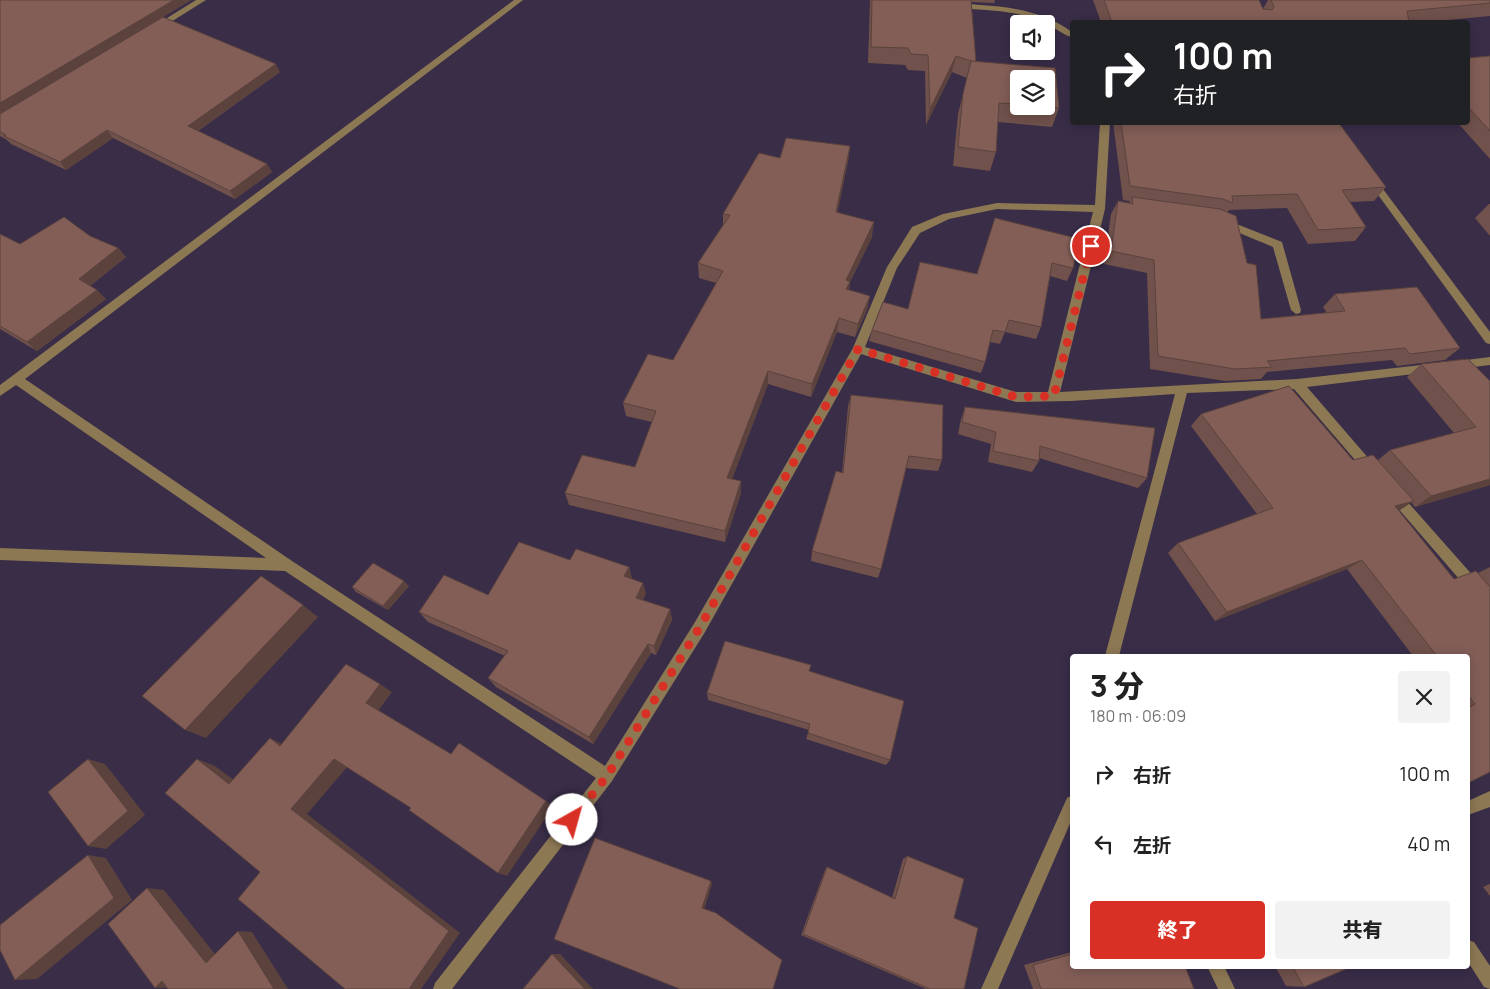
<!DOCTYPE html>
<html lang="ja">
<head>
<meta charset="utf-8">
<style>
	body { margin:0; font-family:Manrope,"Noto Sans JP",sans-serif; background:#f2f2f2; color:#222; height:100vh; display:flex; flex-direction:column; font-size:19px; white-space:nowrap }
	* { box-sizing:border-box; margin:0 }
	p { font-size:16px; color:#767676 }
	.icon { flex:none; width:28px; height:28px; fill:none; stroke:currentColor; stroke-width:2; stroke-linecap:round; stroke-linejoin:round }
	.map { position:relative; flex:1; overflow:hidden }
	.side { position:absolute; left:1070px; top:654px; width:400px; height:315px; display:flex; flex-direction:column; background:#fff; border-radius:5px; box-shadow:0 2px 12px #0003 }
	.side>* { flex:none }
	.guide { position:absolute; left:1070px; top:20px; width:400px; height:105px; border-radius:5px; box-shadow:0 2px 12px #0003; background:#202124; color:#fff; overflow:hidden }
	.tools { position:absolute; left:1010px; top:15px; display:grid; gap:10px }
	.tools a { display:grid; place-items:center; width:45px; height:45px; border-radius:5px; background:#fff; box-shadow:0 2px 12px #0003; font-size:25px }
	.pin { position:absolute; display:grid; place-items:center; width:42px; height:42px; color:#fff; margin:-21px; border:2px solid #fff; border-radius:50%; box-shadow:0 1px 5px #0007 }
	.me { position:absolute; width:55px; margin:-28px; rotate:38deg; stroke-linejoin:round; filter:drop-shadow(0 0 4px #0008) }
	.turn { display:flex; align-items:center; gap:18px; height:105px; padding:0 20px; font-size:22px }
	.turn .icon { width:65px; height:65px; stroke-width:2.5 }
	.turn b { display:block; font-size:35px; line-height:42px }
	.round { display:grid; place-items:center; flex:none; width:52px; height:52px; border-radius:5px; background:#f2f2f2 }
	.headline { display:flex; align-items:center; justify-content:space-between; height:85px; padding:0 20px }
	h1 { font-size:30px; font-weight:800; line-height:38px }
	.primary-button { display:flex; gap:10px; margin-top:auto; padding:10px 20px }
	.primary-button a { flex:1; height:58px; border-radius:5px; background:#d93025; color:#fff; font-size:20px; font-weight:800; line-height:58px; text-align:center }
	.primary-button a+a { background:#f2f2f2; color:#222 }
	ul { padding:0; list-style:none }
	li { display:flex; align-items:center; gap:15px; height:70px; padding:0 20px }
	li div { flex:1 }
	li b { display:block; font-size:19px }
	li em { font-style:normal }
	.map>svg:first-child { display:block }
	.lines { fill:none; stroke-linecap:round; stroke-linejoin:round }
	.minor { fill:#8d7854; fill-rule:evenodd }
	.wall { fill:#70514b; fill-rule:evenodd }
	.shaded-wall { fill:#5b423d }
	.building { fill:#825e57; stroke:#5b423d }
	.route { stroke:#d93025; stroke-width:9; stroke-dasharray:0 16.2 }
</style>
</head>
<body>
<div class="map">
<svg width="1490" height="989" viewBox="0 0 1490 989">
	<rect width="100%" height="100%" fill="#392d48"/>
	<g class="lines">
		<g class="minor">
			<polygon points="196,0 206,0 158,30 151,28"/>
			<path d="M 514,0 L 523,0 L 25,379 L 292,561 L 605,766 L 695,622 L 853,348 L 887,267 L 912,227 L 943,214 L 997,203 L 1095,205 L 1100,122 L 1110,122 L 1105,209 L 1060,392 L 1297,379 L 1430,364 L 1436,368 L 1430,372 L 1307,387 L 1376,467 L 1378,471 L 1376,475 L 1372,476 L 1368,475 L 1294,389 L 1187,393 L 1119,656 L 1105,656 L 1175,394 L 1071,401 L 1016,402 L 861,354 L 705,632 L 612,781 L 452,989 L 433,989 L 435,983 L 596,778 L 285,571 L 0,560 L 0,548 L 266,558 L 16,385 L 0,396 L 0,385 ZM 997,209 L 1093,212 L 1048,392 L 1016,392 L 865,347 L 897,268 L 920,233 L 949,219 Z"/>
			<path d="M 952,4 C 961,3 971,4 980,5 C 1013,7 1044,12 1072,32 L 1072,37 C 1062,35 1052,25 1041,21 C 1014,10 984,10 955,8 L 952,8 Z"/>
			<polygon points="1371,176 1374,177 1490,332 1490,344 1486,343 1368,181 1368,177"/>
			<polygon points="1224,219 1282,242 1301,310 1300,313 1296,314 1291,310 1273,247 1220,225 1219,223"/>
			<polygon points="1490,357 1490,365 1458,369 1452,365 1458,361"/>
			<polygon points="1394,490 1398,491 1490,595 1490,611 1485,609 1390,499 1388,495 1390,491"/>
			<polygon points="1490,791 1490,807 1468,815 1468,801"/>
			<polygon points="1072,795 1072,819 998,989 981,989 1067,798"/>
			<polygon points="1468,940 1474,942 1490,966 1490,989 1484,987 1468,962"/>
			<polygon points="1207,966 1224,966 1235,989 1218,989"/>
		</g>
	</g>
	<g class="wall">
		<polygon points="0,0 191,0 81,66 280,72 198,131 267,164 272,172 235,199 113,138 66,170 11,144 7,140 0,136"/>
		<path d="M 870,0 L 995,0 L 994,3 L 971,2 L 976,62 L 1055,68 L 1059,108 L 1052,127 L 998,122 L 996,152 L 990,171 L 953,166 L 958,114 L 967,78 L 952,72 L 926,125 L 925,71 L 908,70 L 905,65 L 868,63 ZM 1019,79 L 1046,79 L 1046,106 L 1019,106 Z"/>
		<polygon points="1093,0 1259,0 1263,9 1268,0 1490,0 1490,16 1427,22 1101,22"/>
		<polygon points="1490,56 1490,159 1457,122 1468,122 1468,58"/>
		<polygon points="1113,122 1338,122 1386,187 1374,201 1350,202 1366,227 1355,241 1308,244 1287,208 1229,210 1227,213 1261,319 1327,313 1323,307 1335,294 1460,348 1445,360 1397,366 1392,360 1267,372 1261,379 1225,381 1150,369 1147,273 1104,264 1111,214 1118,201 1129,203 1130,201 1123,200"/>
		<polygon points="850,146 848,161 837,212 872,237 850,282 849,290 870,296 867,310 855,337 837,332 811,397 768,384 732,479 741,493 725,542 569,505 565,493 635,467 652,422 626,416 623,403 673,360 716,283 699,278 698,263 723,225 723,214 780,158"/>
		<polygon points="1489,204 1490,204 1490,236 1475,218"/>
		<polygon points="995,218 1073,268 1067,281 1050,276 1041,327 1036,339 1005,332 1000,344 990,342 985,362 981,373 869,341 872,330 908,309 977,274"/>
		<polygon points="0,234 20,244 90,236 118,248 126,257 90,286 106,299 37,351 0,329"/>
		<polygon points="1421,364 1490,381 1490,485 1415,507 1411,502 1399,511 1454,579 1478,573 1490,567 1490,772 1468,783 1468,656 1413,656 1347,569 1215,621 1168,553 1178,543 1257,514 1191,426 1201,414 1353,460 1378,460 1390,450 1454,433 1407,377"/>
		<polygon points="851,395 942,460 938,471 906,468 881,569 878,578 811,561 812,551 842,473 848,406"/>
		<polygon points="965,407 1147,478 1138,488 1039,458 1039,461 1032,472 988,462 991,444 958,434 961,419"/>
		<polygon points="570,560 629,567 632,579 646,593 643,600 670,609 672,620 656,655 651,653 593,744 496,687 488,678 505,656 428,622 419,612 488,595"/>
		<polygon points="409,586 388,610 356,592 352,587"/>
		<polygon points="809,671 890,760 886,765 806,739 809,730 708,700 707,693"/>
		<polygon points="907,856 954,918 964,989 926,989 801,935 825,870 827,867 892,898 903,859"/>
		<polygon points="1490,884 1490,896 1483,887"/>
		<polygon points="1072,952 1072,966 1194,989 1033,989 1024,965"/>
		<polygon points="1275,966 1353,966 1304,987 1286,986"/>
	</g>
	<g class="shaded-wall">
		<polygon points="174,0 191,0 0,115 0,103"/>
		<polygon points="956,56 952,72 926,125 930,109"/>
		<polygon points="276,64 280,72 193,134 188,126"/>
		<polygon points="107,130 113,138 66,170 60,162"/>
		<polygon points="850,146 848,161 835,226 836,212"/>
		<polygon points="267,164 272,172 235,199 230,191"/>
		<polygon points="874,222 872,237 849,284 850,282 848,296 844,304 846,280"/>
		<polygon points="118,248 126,257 87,288 79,279"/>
		<polygon points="97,290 106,299 37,351 27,342"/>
		<polygon points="870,296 867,310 855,337 858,324"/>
		<polygon points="839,318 837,332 811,397 812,384"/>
		<polygon points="768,371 768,384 728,490 727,478"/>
		<polygon points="1490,479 1490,485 1415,507 1431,496"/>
		<polygon points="741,481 741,493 725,542 725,531"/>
		<polygon points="1414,501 1398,511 1395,506"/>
		<polygon points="1362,560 1347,569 1215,621 1227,612"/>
		<polygon points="629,567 632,578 628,587 624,576"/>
		<polygon points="404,581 409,586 388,610 383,606"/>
		<polygon points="643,583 646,593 639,608 636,598"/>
		<polygon points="303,605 318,617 206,738 185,730"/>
		<polygon points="670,609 672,620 656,655 654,646"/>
		<polygon points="648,644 651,653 593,744 589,737"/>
		<polygon points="380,684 392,692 378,711 366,703"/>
		<polygon points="270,738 286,746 280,746"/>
		<polygon points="88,759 105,764 145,815 106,849 88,846"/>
		<polygon points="197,759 215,766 247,790 229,784"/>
		<polygon points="334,759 348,766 307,814 460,933 421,989 409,989 291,809"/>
		<polygon points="546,801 553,807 507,876 498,873"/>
		<polygon points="88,855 106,858 132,900 37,979 15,980"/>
		<polygon points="711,881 712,884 704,910 702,908"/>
		<polygon points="147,888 164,890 222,963 206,963"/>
		<polygon points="238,931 252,932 288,989 274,989"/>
		<polygon points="552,954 560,954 593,989 585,989"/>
		<polygon points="162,981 172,988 155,988"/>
	</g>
	<g class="building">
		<polygon points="0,0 174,0 0,103"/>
		<polygon points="872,0 971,0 976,62 971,61 956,56 930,109 928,55 911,54 908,48 871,47"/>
		<polygon points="1104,0 1259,0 1263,9 1272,10 1274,7 1271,0 1490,0 1490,3 1407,11 1409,22 1112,22"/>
		<polygon points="163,17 276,64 188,126 267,164 230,191 107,130 60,162 4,136 6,135 0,132 0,114"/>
		<polygon points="1490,56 1490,131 1468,107 1468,58"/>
		<polygon points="971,61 1055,68 1059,108 1041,106 1046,106 1046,79 1019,79 1019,104 999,103 996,152 958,147 963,94"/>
		<polygon points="1121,122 1338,122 1386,187 1342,190 1366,227 1318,230 1297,194 1232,196 1233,203 1223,199 1130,186"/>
		<polygon points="786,138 850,146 836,212 874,222 846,280 850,282 846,289 870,296 858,324 839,318 812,384 768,371 727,478 741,481 725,531 565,493 582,455 635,467 656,411 623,403 648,354 673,360 723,271 698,263 730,215 723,214 759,153 780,158"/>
		<polygon points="1132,197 1220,209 1236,216 1247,263 1256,265 1261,319 1345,311 1335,294 1417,287 1460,348 1410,354 1405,348 1267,361 1272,367 1235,369 1158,356 1154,260 1111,251 1118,201 1133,204"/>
		<polygon points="64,217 90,236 118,248 79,279 97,290 27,342 0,326 0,234 20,244"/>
		<polygon points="995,218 1080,239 1073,268 1052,263 1041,327 1009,320 1005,332 993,330 985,362 872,330 883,302 908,309 920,262 977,274"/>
		<polygon points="1468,359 1490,381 1490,479 1431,496 1390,450 1476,427 1421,364"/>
		<polygon points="1289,386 1353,460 1373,455 1414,501 1395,506 1454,579 1476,571 1490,587 1490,772 1468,783 1468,708 1475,704 1468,695 1468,656 1437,656 1362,560 1227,612 1178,543 1273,508 1201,414"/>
		<polygon points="851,395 943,405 942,460 909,456 881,569 812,551 836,471 843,473"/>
		<polygon points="965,407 1155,428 1147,478 1040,446 1039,461 993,451 996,432 962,422"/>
		<polygon points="519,542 570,560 576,549 629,567 624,576 643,583 636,598 670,609 654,646 648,644 589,737 488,678 508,651 419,612 444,575 488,595"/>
		<polygon points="373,563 404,581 383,606 352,587"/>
		<polygon points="261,576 303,605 185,730 142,696"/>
		<polygon points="725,641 811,665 809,671 904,701 890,760 808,733 810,724 707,693"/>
		<polygon points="346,664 380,684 366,703 451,754 459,743 546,801 498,873 409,810 411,808 334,759 291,809 449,931 409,989 345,989 238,899 260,872 165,793 197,759 229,784 270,738 280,746"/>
		<polygon points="88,759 128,811 88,846 48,792"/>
		<polygon points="595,838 711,881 702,908 716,913 782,960 773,989 680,989 554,939"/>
		<polygon points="88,855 114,898 15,980 0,950 0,925"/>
		<polygon points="907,856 964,879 954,918 978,928 964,989 930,989 803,934 827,867 895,899"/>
		<polygon points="147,888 206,963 238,931 274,989 168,989 162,981 155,988 108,924"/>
		<polygon points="552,954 585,989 523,989"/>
		<polygon points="1072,954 1072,966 1185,966 1194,989 1041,989 1033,965"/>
		<polygon points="1292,966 1353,966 1304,987"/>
	</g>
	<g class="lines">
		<polyline class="route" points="572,820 607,776 700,627 858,349 1016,397 1054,396 1091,246"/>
	</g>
</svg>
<div class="tools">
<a><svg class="icon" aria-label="sound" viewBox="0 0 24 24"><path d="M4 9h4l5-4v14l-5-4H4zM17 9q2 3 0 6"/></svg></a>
<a><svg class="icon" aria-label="layers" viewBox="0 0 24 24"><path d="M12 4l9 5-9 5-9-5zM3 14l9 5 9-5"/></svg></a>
</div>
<div class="pin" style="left:1091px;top:246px;background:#d93025"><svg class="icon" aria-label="arrive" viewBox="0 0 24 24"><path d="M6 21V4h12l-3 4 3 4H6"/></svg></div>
<svg class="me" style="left:572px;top:820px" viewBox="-20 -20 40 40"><circle r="19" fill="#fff"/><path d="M0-13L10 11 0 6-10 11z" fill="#d93025"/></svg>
<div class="guide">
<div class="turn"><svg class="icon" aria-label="right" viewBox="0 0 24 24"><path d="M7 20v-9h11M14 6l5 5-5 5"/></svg><div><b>100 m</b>右折</div></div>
</div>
<section class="side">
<div class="headline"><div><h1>3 分</h1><p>180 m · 06:09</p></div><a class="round"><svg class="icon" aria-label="close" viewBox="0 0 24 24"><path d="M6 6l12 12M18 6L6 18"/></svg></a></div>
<ul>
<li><svg class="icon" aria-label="right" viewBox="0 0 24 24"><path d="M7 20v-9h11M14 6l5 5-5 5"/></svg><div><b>右折</b></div><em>100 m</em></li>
<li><svg class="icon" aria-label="left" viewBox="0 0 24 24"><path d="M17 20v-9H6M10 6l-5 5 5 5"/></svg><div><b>左折</b></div><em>40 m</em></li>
</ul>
<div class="primary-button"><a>終了</a><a>共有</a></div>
</section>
</div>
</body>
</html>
